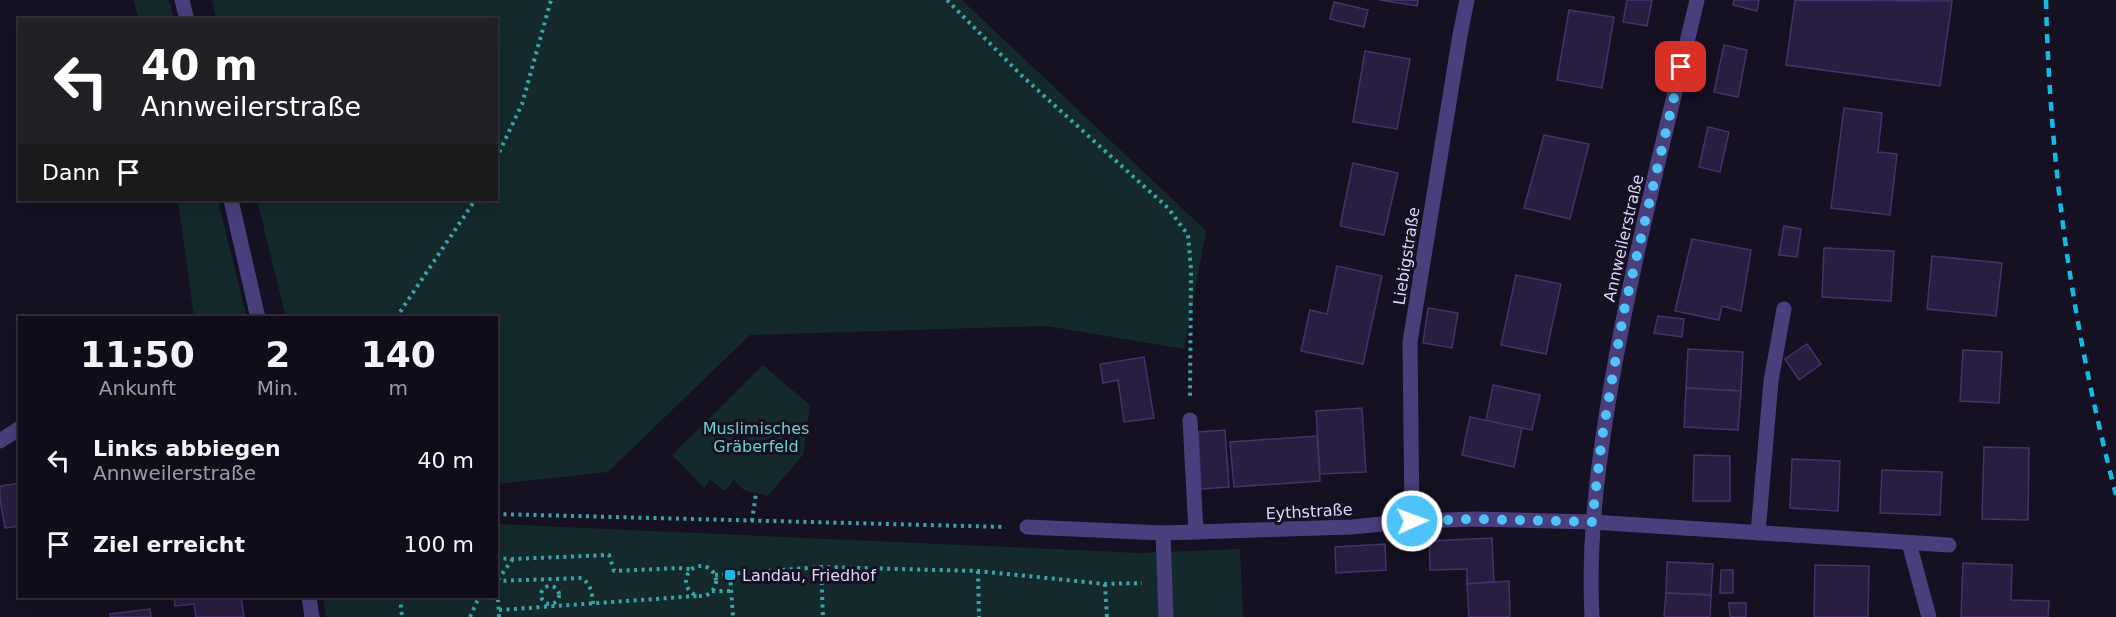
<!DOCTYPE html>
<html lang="de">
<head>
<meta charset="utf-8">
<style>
	body { margin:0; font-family:"DejaVu Sans",sans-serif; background:#191523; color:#f1f3f6; height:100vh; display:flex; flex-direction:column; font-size:22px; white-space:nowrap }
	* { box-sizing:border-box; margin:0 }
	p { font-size:20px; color:#9c9ba2 }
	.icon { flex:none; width:33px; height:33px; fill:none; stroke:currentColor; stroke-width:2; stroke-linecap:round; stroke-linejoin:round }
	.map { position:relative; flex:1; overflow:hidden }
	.drawer { position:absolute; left:18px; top:316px; width:480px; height:282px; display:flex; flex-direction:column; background:#100c1a; border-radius:0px; box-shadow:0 6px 24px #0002,0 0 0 2px #302c39 }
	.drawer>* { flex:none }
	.top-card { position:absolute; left:18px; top:18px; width:480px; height:183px; border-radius:0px; box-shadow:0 6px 24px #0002,0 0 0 2px #302c39; background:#202124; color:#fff; overflow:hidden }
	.pin { position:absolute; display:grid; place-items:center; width:51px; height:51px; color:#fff; margin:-26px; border-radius:12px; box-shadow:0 3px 9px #0006 }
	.me { position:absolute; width:66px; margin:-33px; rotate:88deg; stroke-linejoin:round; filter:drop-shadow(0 0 4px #0008) }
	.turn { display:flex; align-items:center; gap:21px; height:126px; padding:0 24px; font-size:27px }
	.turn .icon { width:78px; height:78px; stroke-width:2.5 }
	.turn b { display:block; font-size:42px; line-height:51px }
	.then { display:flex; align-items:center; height:57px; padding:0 24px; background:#0003; gap:12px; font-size:22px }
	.eta { display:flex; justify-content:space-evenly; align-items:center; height:102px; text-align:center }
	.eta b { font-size:36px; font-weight:700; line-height:42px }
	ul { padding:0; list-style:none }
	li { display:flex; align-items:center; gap:18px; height:84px; padding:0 24px }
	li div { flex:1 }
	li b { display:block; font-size:22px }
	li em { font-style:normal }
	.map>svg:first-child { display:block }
	.green { fill:#13292b }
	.building { fill:#291e41; stroke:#44326b; stroke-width:1.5 }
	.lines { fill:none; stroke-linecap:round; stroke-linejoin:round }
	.path { stroke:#3aa4aa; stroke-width:4; stroke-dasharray:3 4.5; stroke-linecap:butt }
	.service { stroke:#493f7c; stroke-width:15 }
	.minor { stroke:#493f7c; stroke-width:15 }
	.tertiary { stroke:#493f7c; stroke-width:15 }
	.rail { stroke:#15b9e6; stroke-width:4.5; stroke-dasharray:9 8; stroke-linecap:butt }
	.route { stroke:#4fc3f7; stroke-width:10; stroke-dasharray:0 18 }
	.poi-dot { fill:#15b9e6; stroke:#151022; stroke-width:2 }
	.labels { text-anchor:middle; stroke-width:6; stroke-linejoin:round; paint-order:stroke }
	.street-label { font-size:16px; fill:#ddd5fb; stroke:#151022 }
	.park-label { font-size:16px; fill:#67d4c6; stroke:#151022 }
	.poi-label { font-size:16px; fill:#ddd5fb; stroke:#151022; text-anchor:start }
</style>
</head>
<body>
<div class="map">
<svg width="2116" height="617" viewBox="0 0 2116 617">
	<rect width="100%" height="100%" fill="#151022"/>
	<g class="green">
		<polygon points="134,0 169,0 174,19 138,19"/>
		<polygon points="212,0 962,0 1206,231 1184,349 1046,326 750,335 608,472 497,484 496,318 286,318 257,200 496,200 496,20 216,19"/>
		<polygon points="178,200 218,200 247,318 194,318"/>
		<polygon points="763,365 810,405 803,455 768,496 744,490 734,480 725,491 710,480 704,488 672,455"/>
		<polygon points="497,524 1141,553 1240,549 1243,617 326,617 323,597 496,597"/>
	</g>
	<g class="building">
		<polygon points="1379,0 1418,0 1417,6"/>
		<polygon points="1627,0 1652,0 1647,26 1623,22"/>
		<polygon points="1734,0 1759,0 1757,11 1733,5"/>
		<polygon points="1795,0 1952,1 1940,86 1786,65"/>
		<polygon points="1334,2 1368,10 1364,27 1330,19"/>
		<polygon points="1569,10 1614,17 1602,88 1557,80"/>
		<polygon points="1724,45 1747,50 1738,97 1714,92"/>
		<polygon points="1365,51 1410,59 1397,129 1353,122"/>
		<polygon points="1844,108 1882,113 1878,152 1897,154 1890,215 1831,208"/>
		<polygon points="1708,127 1729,132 1720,172 1699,167"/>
		<polygon points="1544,135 1589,144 1570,219 1524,208"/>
		<polygon points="1353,163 1398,173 1384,235 1340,226"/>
		<polygon points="1784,226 1801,229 1797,257 1779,255"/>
		<polygon points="1692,239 1751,250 1741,311 1722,306 1719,320 1675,311"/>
		<polygon points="1824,248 1894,251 1891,301 1822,297"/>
		<polygon points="1932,256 2002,263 1996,316 1927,309"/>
		<polygon points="1337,266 1382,276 1363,364 1301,351 1310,310 1327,314"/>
		<polygon points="1516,275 1561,284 1546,354 1501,345"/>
		<polygon points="1428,308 1458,313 1452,348 1423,343"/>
		<polygon points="1658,316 1684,319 1682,337 1654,333"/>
		<polygon points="1807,344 1821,364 1799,380 1785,359"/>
		<polygon points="1688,349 1743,352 1741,391 1686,388"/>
		<polygon points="1963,350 2002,352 1999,403 1960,401"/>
		<polygon points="1144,357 1154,418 1124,422 1118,380 1103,383 1100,364"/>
		<polygon points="1493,385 1540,395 1532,430 1486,421"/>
		<polygon points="1686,388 1741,391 1738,430 1684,427"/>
		<polygon points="1362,408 1366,472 1320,474 1316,411"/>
		<polygon points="1470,417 1522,428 1514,467 1462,455"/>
		<polygon points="1225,430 1229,487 1201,489 1198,432"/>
		<polygon points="1317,436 1320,481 1234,487 1230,442"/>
		<polygon points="1984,447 2029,448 2028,520 1982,519"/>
		<polygon points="1694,455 1730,456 1730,501 1693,501"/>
		<polygon points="1792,459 1840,461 1838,511 1790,508"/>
		<polygon points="1882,470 1942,472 1940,515 1880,513"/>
		<polygon points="20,483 20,526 5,528 0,500 0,486"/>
		<polygon points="1492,538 1494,582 1467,584 1467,569 1430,570 1429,541"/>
		<polygon points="1385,544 1386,570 1336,573 1335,547"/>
		<polygon points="1667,562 1713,564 1711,595 1666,593"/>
		<polygon points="1963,563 2012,565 2011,600 2049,601 2048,617 1961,617"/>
		<polygon points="1815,565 1869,566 1868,617 1814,617"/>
		<polygon points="1721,570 1733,570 1733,593 1720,593"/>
		<polygon points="1509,581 1510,617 1469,617 1467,584"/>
		<polygon points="1666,593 1711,595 1710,617 1664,617"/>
		<polygon points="174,597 241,597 244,617 196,617 194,604 175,606"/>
		<polygon points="1729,603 1746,603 1746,617 1730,617"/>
		<polygon points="150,609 151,617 110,617 110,614"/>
	</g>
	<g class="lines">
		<g class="path">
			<polyline points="947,0 1021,75 1168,208 1188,235 1191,269 1190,398"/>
			<polyline points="496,159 522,104 551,0"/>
			<polyline points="396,318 475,200"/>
			<polyline points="496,514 1006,527"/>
			<polyline points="752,521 756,493"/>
			<polyline points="496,558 512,559 609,555 614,571 679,568 690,569"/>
			<circle cx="701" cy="581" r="15"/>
			<polyline points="821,567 823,617"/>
			<polyline points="978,571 979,617"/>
			<polyline points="715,575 821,567 978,571 1105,584 1142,583"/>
			<polyline points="730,575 733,617"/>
			<path d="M 496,581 L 582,578 C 591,585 592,592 593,604"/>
			<polyline points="1105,584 1107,617"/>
			<circle cx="550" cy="595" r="9"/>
			<polyline points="712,591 731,591"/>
			<polyline points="400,597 402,617"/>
			<polyline points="499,610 697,596"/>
			<polyline points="470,617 479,597"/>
			<polyline points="499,617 497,581 512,560"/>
		</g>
		<g class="service">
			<polyline points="1190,420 1196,532"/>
			<polyline points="1163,533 1166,617"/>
			<polyline points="1758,533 1771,381 1784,309"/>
			<polyline points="1909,543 1929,617"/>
		</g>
		<g class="minor">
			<polyline points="182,0 187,20"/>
			<polyline points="231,200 258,318"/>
			<polyline points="0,441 20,428"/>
			<polyline points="1412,521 1410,342 1460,35 1467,0"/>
			<polyline points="1027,527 1163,533 1352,527 1412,521 1476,519 1592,522 1949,545"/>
			<polyline points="309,597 312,617"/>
		</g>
		<path class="tertiary" d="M 1592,617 C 1588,539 1598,463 1611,386 C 1633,256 1667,128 1697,0"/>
		<path class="rail" d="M 2046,0 C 2050,171 2073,330 2116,495"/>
	</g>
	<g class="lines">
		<polyline class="route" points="1412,521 1476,519 1592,522 1602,438 1624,311 1681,67"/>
	</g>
	<rect class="poi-dot" x="724" y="569" width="12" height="12" rx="3"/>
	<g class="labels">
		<g class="street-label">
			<text transform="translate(1623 238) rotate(-77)" y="6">Annweilerstraße</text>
			<text transform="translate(1406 256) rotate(-81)" y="6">Liebigstraße</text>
			<text transform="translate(1309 511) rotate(-3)" y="6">Eythstraße</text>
		</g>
		<g class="park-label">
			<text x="756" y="434">Muslimisches<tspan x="756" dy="18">Gräberfeld</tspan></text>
		</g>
		<g class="poi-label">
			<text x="742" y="581">Landau, Friedhof</text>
		</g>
	</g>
</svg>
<div class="pin" style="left:1681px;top:67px;background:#d93025"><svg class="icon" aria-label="arrive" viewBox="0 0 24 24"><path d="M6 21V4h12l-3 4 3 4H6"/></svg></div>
<svg class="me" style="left:1412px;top:521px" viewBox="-20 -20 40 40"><circle r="17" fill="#4fc3f7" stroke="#fff" stroke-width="3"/><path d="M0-11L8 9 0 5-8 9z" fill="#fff"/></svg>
<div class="top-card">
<div class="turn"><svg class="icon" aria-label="left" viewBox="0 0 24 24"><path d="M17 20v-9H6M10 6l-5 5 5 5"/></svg><div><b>40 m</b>Annweilerstraße</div></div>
<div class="then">Dann<svg class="icon" aria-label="arrive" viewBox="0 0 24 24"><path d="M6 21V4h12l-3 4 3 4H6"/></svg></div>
</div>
<section class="drawer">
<div class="eta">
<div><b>11:50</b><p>Ankunft</p></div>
<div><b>2</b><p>Min.</p></div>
<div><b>140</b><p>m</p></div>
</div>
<ul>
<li><svg class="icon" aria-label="left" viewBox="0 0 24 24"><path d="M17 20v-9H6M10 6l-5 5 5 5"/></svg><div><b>Links abbiegen</b><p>Annweilerstraße</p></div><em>40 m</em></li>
<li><svg class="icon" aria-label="arrive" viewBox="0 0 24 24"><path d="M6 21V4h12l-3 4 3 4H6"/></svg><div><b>Ziel erreicht</b></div><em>100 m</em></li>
</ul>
</section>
</div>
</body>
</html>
